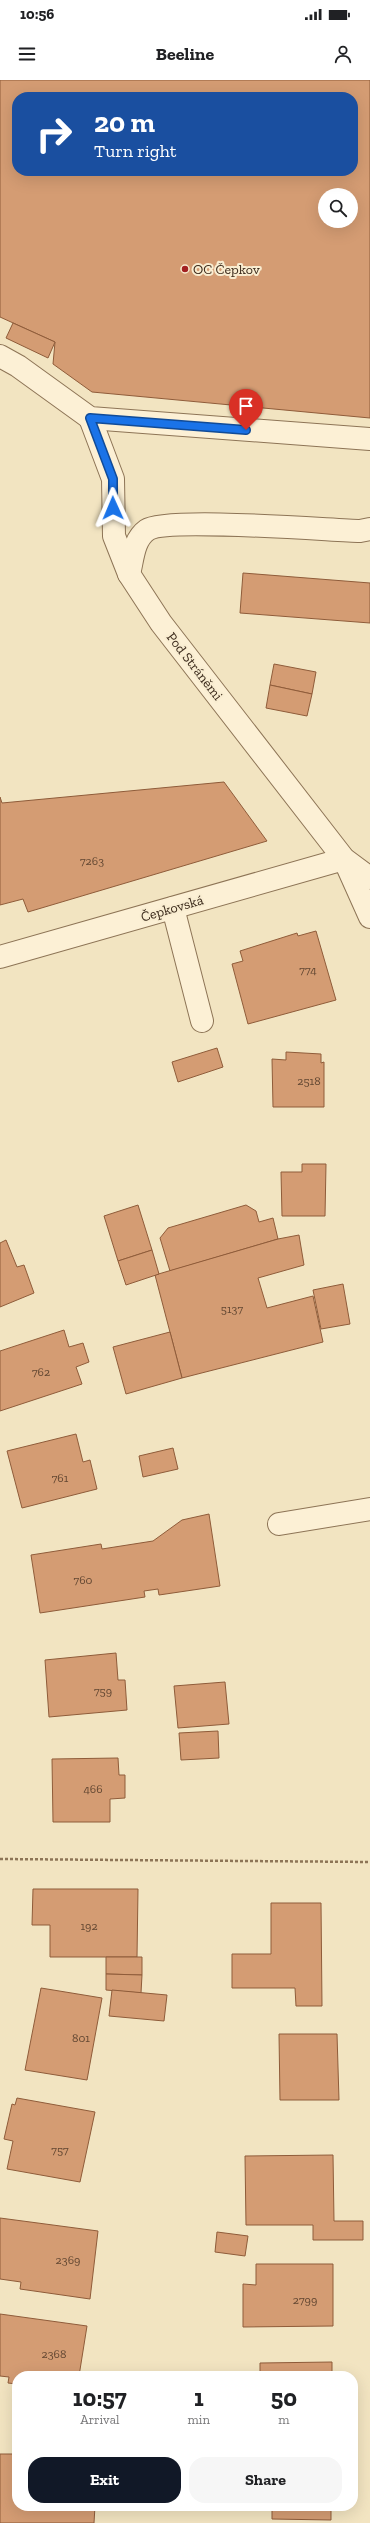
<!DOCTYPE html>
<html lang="en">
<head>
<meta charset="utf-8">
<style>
	body { margin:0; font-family:"Zilla Slab",serif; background:#f6f6f6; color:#202124; height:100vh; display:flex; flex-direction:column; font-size:15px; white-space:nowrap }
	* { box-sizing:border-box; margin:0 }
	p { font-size:13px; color:#757577 }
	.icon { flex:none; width:22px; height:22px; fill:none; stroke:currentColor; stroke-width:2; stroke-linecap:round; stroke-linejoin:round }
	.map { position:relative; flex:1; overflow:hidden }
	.details { position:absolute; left:12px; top:2291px; width:346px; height:140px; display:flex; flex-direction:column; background:#fff; border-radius:16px; box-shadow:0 4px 16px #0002 }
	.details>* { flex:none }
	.banner { position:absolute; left:12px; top:12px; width:346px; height:84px; border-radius:16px; box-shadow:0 4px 16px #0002; background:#1a4fa0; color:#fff; overflow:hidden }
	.fabs { position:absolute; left:318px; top:108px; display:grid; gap:8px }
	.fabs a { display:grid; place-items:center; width:40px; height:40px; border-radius:50%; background:#fff; box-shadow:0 4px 16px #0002; font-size:20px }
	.pin { position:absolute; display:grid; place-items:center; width:34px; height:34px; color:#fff; margin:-41px -17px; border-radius:50% 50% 50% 0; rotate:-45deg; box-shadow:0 0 4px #0007 }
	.pin .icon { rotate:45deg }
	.me { position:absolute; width:44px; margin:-22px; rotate:359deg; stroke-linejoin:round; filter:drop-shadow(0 0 3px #0008) }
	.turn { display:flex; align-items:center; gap:14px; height:84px; padding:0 16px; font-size:18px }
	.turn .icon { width:52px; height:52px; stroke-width:2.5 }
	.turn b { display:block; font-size:28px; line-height:34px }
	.eta { display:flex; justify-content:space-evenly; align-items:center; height:68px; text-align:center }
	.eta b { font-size:24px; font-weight:800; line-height:28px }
	.button { display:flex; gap:8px; margin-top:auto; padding:8px 16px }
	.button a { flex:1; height:46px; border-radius:16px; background:#111827; color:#fff; font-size:16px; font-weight:800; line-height:46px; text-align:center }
	.button a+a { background:#f6f6f6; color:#202124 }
	.status { display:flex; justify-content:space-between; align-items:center; height:28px; padding:0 20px; background:#fff; direction:ltr }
	.status svg { height:11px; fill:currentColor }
	header { display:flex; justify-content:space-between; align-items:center; height:52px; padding:0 16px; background:#fff; font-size:18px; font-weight:800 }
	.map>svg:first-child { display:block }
	.building { fill:#d49c73; stroke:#8f5c3a; fill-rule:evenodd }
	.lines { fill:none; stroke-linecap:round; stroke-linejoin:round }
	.minor-casing { stroke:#8d7456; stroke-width:24 }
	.path { stroke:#8d7456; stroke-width:2.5; stroke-dasharray:3 2; stroke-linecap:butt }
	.minor { stroke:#fcf0d5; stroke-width:22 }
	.route-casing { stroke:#114b97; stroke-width:10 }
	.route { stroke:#1a73e8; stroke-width:7 }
	.poi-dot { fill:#a22021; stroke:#f9edd1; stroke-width:1.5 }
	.labels { text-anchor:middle; stroke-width:4; stroke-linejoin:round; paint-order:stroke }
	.number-label { font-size:12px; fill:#624732 }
	.poi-label { font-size:14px; fill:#3c2b1c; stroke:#f9edd1; text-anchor:start }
	.street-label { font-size:14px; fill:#3c2b1c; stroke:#f9edd1 }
</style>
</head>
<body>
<div class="status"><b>10:56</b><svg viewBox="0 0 49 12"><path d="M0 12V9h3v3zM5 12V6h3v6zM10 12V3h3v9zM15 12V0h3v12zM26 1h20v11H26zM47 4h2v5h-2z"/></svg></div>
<header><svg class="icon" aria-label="menu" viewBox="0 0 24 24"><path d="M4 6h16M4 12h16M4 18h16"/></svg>Beeline<svg class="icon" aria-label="person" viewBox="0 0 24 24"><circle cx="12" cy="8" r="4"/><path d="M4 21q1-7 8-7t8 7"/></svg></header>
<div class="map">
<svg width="370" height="2443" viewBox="0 0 370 2443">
	<rect width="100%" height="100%" fill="#f2e4c1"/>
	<g class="building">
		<path d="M 0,0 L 370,0 L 370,338 L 92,312 L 53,284 L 55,262 L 0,237 ZM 17,17 L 353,17 L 353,91 L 17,91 ZM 325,115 L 351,115 L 351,141 L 325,141 Z"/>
		<polygon points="13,243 55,262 48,278 6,258"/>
		<polygon points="243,493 370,503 370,543 240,533"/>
		<polygon points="274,584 316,592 312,614 270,605"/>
		<polygon points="270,605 312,614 307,636 266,628"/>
		<polygon points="224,702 267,761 28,832 23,819 0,825 0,717 2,723"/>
		<polygon points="316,851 336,920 248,944 232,884 243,881 240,871 297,853 298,856"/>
		<polygon points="217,968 223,987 178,1002 172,982"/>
		<polygon points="286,972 321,974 321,983 324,982 324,1027 273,1027 272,979 286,980"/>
		<polygon points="302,1084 326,1084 325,1136 282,1136 281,1092 302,1092"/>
		<polygon points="138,1125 152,1170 118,1181 104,1136"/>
		<polygon points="246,1125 256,1131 259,1142 273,1138 278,1159 170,1191 160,1158 168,1148"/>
		<polygon points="299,1155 304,1185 258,1198 267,1228 313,1216 323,1262 182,1298 155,1195 278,1159"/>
		<polygon points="6,1160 17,1187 24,1185 34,1213 0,1227 0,1163"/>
		<polygon points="152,1170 159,1194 126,1205 118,1181"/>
		<polygon points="343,1204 350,1244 321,1249 313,1210"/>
		<polygon points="64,1250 69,1267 83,1263 89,1282 76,1287 82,1304 0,1331 0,1271"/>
		<polygon points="170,1252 182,1298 126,1314 113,1267"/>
		<polygon points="76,1354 83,1382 90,1380 97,1409 22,1428 7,1371"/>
		<polygon points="173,1368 178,1389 143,1397 139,1376"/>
		<polygon points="209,1434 220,1506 159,1515 158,1509 144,1511 145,1517 40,1533 31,1475 101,1464 102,1469 153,1461 182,1440"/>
		<polygon points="116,1573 118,1600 125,1600 127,1630 49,1637 45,1580"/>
		<polygon points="225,1602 229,1644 178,1648 174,1606"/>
		<polygon points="218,1651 219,1678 181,1680 179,1653"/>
		<polygon points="118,1678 119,1695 125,1695 125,1718 110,1719 110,1742 53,1742 52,1679"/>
		<polygon points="33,1809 138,1809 137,1877 50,1877 50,1845 32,1845"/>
		<polygon points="271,1823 321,1823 322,1926 296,1926 295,1908 232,1908 232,1874 271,1874"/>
		<polygon points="106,1877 142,1877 142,1895 106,1894"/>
		<polygon points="106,1894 142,1895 141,1913 106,1910"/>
		<polygon points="41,1908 102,1918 87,2000 25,1990"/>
		<polygon points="112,1910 167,1915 164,1941 109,1936"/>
		<polygon points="279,1954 337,1954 339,2020 280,2020"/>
		<polygon points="17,2018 95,2032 80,2102 7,2089 13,2061 4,2059 12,2024 15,2025"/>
		<polygon points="333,2075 334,2141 363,2141 363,2160 313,2160 313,2145 246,2145 245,2076"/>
		<polygon points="0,2138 98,2151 90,2219 20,2209 21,2202 0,2199"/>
		<polygon points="217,2152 248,2156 245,2176 215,2172"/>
		<polygon points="256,2184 333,2184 333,2246 243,2247 243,2204 256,2205"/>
		<polygon points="0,2234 87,2246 79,2296 17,2296 17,2304 8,2303 9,2297 0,2296"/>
		<polygon points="332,2282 332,2296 260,2296 260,2283"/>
		<polygon points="0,2374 17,2374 17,2426 95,2426 94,2443 0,2443"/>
		<polygon points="272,2426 331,2426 331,2440 272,2439"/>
	</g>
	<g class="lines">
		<g class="minor-casing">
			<g id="minor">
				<polyline points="0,276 18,286 90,338 370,359"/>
				<polyline points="90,338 113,399 114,456 129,494 161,543 344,779 370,798"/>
				<path d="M 129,494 C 133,479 133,460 147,450 C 166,437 327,450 360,451 L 370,449"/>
				<polyline points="173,828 202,941"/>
				<polyline points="0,877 344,779 370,837"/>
				<polyline points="279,1444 370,1429"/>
			</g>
		</g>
		<polyline class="path" points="0,1779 370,1782"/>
		<use href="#minor" class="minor"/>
	</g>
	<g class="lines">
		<g class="route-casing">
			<polyline id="route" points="113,428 113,399 90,338 246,350"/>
		</g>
		<use href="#route" class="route"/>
	</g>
	<circle class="poi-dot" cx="185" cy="189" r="4"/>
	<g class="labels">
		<g class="number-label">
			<text x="92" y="785">7263</text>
			<text x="308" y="894">774</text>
			<text x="309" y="1005">2518</text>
			<text x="232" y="1233">5137</text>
			<text x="41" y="1296">762</text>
			<text x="60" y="1402">761</text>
			<text x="83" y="1504">760</text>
			<text x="103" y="1615">759</text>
			<text x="93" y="1713">466</text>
			<text x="89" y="1850">192</text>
			<text x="81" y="1962">801</text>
			<text x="60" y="2074">757</text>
			<text x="68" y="2184">2369</text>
			<text x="305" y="2224">2799</text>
			<text x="54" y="2278">2368</text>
		</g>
		<g class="poi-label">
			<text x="193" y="194">OC Čepkov</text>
		</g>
		<g class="street-label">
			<text transform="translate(195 586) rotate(52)" y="5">Pod Stráněmi</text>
			<text transform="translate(172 828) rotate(-16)" y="5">Čepkovská</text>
		</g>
	</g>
</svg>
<div class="fabs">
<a><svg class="icon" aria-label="search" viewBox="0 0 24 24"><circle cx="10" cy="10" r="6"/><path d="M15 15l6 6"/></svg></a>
</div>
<div class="pin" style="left:246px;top:350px;background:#d93025"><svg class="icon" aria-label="arrive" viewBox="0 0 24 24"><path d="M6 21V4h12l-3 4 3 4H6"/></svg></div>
<svg class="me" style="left:113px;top:428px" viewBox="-20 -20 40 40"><path d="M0-17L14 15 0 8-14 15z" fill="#1a73e8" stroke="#fff" stroke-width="4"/></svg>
<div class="banner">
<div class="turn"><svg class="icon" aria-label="right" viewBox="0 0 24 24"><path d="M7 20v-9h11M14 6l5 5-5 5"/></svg><div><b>20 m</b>Turn right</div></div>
</div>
<section class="details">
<div class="eta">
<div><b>10:57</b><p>Arrival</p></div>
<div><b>1</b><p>min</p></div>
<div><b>50</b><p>m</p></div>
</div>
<div class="button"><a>Exit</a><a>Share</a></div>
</section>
</div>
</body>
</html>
